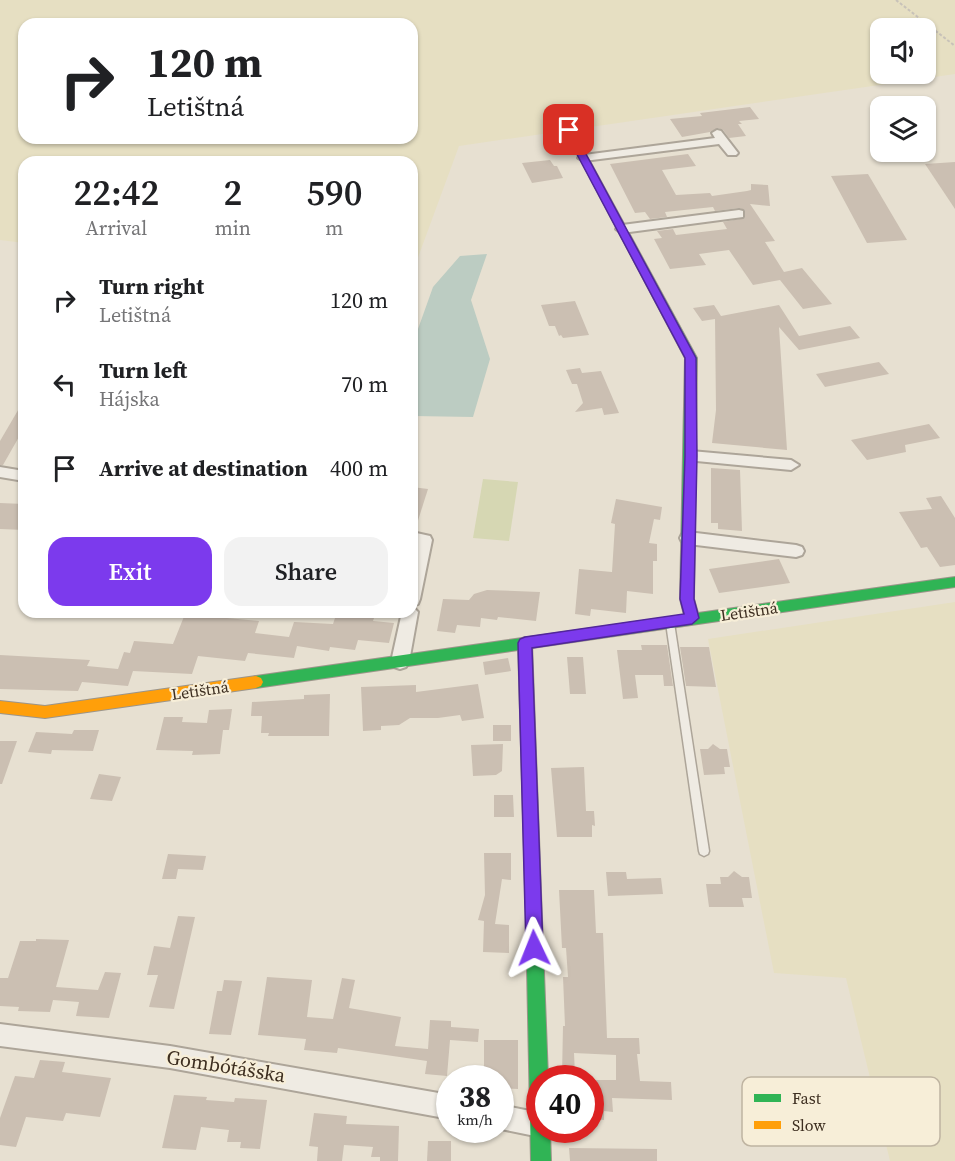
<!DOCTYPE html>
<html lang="en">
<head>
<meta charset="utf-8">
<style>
	body { margin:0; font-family:"Source Serif 4",serif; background:#f2f2f2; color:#202124; height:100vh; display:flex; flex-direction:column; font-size:22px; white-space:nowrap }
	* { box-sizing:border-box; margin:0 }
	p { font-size:20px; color:#757577 }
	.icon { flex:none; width:33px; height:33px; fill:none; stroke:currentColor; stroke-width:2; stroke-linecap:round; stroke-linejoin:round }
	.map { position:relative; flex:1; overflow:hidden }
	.drawer { position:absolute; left:18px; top:156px; width:400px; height:462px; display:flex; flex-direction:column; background:#fff; border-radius:18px; box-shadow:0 2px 4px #0004 }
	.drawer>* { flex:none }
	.guide { position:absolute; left:18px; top:18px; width:400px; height:126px; border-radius:18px; box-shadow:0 2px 4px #0004; background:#fff; color:#202124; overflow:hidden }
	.fabs { position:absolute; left:870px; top:18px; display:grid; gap:12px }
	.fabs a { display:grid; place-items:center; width:66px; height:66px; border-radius:12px; background:#fff; box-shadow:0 2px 4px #0004; font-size:30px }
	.speed { position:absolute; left:436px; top:1065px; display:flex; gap:12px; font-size:30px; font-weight:700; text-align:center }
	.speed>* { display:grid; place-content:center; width:78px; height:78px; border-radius:50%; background:#fff; box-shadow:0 2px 4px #0004; line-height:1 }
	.speed small { font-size:15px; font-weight:400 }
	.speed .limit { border:9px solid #d22; background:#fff; color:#111 }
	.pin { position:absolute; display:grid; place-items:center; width:51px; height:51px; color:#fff; margin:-26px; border-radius:12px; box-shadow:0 3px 9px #0006 }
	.me { position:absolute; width:66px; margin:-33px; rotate:358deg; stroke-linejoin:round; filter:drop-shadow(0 0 4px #0008) }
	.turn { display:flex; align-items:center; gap:21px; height:126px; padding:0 30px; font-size:27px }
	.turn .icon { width:78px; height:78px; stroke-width:2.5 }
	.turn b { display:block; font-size:42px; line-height:51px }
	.eta { display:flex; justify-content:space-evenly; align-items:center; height:102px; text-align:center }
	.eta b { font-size:36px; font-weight:600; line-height:42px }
	.primary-button { display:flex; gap:12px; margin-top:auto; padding:12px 30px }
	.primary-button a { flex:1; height:69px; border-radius:18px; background:#7c3aed; color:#fff; font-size:24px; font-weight:600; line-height:69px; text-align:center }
	.primary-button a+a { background:#f2f2f2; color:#202124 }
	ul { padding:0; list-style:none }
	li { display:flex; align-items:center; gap:18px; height:84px; padding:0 30px }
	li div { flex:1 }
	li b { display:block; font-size:22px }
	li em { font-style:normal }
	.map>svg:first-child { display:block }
	.farmland { fill:#e6dfc2; fill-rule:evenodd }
	.green { fill:#d6d7b3 }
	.water { fill:#bcccc2 }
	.building { fill:#cbbfb2 }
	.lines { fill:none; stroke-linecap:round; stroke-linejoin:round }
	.lane-casing { stroke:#ada599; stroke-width:3 }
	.street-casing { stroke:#ada599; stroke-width:4 }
	.fast-casing { stroke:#9c958a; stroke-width:2 }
	.slow-casing { stroke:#9c958a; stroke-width:2 }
	.path { stroke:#c8c2b9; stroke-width:2; stroke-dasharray:3 2; stroke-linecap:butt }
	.lane { fill:#efebe3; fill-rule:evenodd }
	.street { fill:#efebe3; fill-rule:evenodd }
	.fast { fill:#30b455; fill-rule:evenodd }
	.slow { fill:#ff9f0a; fill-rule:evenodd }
	.route { fill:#7c3aed; stroke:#51269a; stroke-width:1.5 }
	.labels { text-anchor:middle; stroke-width:4.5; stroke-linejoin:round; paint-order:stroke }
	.street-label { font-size:16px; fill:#3d2e20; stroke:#f7eed8 }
	.near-street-label { font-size:20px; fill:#3d2e20; stroke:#f7eed8 }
	.key { fill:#f7eed8; stroke:#bfb4a1; stroke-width:1.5 }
	.key-label { font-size:16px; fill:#3d2e20 }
</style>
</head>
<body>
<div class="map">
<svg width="955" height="1161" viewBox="0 0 955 1161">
	<rect width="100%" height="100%" fill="#e7e0d1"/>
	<g class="farmland">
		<path d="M 0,0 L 955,0 L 955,74 L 459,146 L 413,271 L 412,162 L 24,162 L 24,243 L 0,240 ZM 24,24 L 412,24 L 412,138 L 24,138 ZM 880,28 L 926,28 L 926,74 L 880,74 Z"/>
		<polygon points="955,602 955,1161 890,1161 846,978 774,973 708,639"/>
	</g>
	<polygon class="green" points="483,479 518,482 509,541 473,538"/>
	<polygon class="water" points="487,254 471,300 490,359 473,417 413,416 413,343 433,287 460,256"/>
	<g class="building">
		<polygon points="750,107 759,119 739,121 742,124 738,124 746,136 729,138 723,130 718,128 710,132 682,137 670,119 702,116 700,113"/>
		<polygon points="688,154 696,166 662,170 676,195 710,193 712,196 747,191 751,190 751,184 768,185 770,206 750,204 775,241 765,242 784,272 802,268 832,304 803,309 780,280 753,285 729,250 699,254 706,265 670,269 654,239 662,238 657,231 673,229 676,235 727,229 723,222 745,218 745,210 739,208 715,211 713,207 665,212 667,217 650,219 645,212 635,213 610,164"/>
		<polygon points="550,160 554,166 557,166 563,178 532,183 522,163"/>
		<polygon points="955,162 955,209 925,164"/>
		<polygon points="868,174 907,240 867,243 831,176"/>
		<polygon points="575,301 589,335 563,338 561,335 559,336 555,326 549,326 541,305"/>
		<polygon points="714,305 721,316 779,305 799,336 850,326 860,338 799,350 779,327 787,450 712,443 716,410 715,319 702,321 693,308"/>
		<polygon points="879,362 889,374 825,387 816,374"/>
		<polygon points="580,368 582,373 601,371 619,413 604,415 602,408 575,412 583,403 577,384 572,384 566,370"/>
		<polygon points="24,400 24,428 3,465 0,465 0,441"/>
		<polygon points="929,424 940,438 905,445 906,452 867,460 851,440"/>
		<polygon points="711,468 740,470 742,531 718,529 718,523 711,523"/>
		<polygon points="412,487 428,489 415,530 412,530"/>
		<polygon points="941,496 955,518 955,565 940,567 927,547 921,548 899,512 932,509 926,498"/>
		<polygon points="616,499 662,507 660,520 654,519 649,543 657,544 657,561 653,561 653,594 627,591 626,613 591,609 590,616 575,614 579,569 612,572 615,524 611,523"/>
		<polygon points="0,503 24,504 24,530 0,529"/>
		<polygon points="779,559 790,583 719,593 709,569"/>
		<polygon points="487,590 540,592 536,621 498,617 497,620 481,618 480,627 457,625 455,633 437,631 443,599 469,600 474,594"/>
		<polygon points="214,612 230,612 227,618 259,621 255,633 289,637 294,622 333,624 337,612 376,612 373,621 394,623 389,643 358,640 355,650 330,647 329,651 297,646 294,658 248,653 245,661 198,656 192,674 133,671 128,686 82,682 78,691 0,689 0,655 90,660 87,666 118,669 124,652 130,653 134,641 173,644 185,614 213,617"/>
		<polygon points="641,645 667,645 673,686 664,686 663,675 635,675 638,698 623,699 617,650 642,650"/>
		<polygon points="680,647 709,647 716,687 686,686"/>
		<polygon points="567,657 583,657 586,694 570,694"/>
		<polygon points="508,658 511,671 485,675 483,662"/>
		<polygon points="478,684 484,718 462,721 460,715 438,718 410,718 399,725 381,726 381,730 363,731 361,687 416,685 416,692"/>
		<polygon points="330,694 329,736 268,736 269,733 261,733 262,716 251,716 252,702 304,699 304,695"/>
		<polygon points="232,709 229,730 223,730 220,754 192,755 193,751 156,750 164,717 183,717 182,722 207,723 209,710"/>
		<rect x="493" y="725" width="18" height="16"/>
		<polygon points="74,730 99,730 93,751 52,750 51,754 28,752 36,732 72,734"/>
		<polygon points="0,741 17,741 2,784 0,784"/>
		<polygon points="503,744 502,771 496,775 473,776 471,745"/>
		<polygon points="713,744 720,749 727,749 730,767 724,767 725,774 704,775 700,749 708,749"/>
		<polygon points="584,767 586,811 594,811 595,826 592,825 592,837 557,837 551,768"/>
		<polygon points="99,774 121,777 112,801 90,799"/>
		<polygon points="494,795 513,795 514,817 494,817"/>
		<polygon points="484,853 511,853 511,880 502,879 495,924 509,925 509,953 483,952 484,921 478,920 485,895"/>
		<polygon points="168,854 206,856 203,870 178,869 176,879 162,879"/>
		<polygon points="734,871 742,877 749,877 752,898 742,898 744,907 709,907 706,884 721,884 720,877 728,877"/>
		<polygon points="606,872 626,872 627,879 661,878 663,894 608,896"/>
		<polygon points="559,890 594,890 596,933 603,933 607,1038 639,1038 640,1054 637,1054 640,1081 671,1082 672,1100 612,1098 613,1112 604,1111 604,1120 591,1119 591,1080 616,1080 616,1055 574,1053 575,1075 562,1075 563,1026 565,1026 563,977 568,977 566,948 562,948"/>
		<polygon points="178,916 195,917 174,1009 149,1007 158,975 147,975 154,946 170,948"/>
		<polygon points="36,939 69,940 56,987 98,990 105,972 121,973 109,1018 76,1016 79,1002 53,1000 50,1012 18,1011 19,1007 0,1006 0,978 8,978 20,941 36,941"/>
		<polygon points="267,977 312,980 307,1017 333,1019 342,978 355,980 349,1008 401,1017 395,1046 428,1049 430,1020 451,1021 451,1027 479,1029 478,1042 450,1040 447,1076 425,1074 427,1061 338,1048 337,1053 304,1050 306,1039 258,1035"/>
		<polygon points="224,980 242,981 231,1035 209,1034 217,991 222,991"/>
		<polygon points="484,1040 518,1040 518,1089 501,1088 501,1078 484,1078"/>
		<polygon points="40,1060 65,1062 62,1072 111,1078 100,1117 66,1113 63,1121 26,1117 16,1147 0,1145 0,1118 15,1076 34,1078"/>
		<polygon points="174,1095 207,1097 206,1100 234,1102 235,1098 267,1100 260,1149 240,1148 241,1142 227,1142 229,1130 201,1127 196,1150 162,1148"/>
		<polygon points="314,1113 347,1116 346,1124 399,1126 398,1161 380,1161 380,1157 371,1157 373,1147 344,1145 342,1161 317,1161 318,1147 309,1146"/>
		<polygon points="428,1141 451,1141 451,1161 427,1161"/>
		<polygon points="569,1148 657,1149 657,1161 570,1161"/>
	</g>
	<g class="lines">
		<g class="lane-casing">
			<polygon id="lane" points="670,620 673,621 674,623 709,851 708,854 704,856 700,854 699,851 666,623 667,621"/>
		</g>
		<g class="street-casing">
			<g id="street">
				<polygon points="717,130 721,131 738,153 736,155 728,155 719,144 584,161 578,158 584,155 715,138 712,133"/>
				<polygon points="739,210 743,211 743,217 622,233 616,229 622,225"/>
				<polygon points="691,451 791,460 799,465 791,470 686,460 684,456"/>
				<polygon points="0,467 24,471 24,481 0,477"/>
				<polygon points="412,532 430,536 432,540 420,599 418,604 412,605 412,557 415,544 412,544"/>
				<polygon points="688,532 796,545 802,547 804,551 802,555 796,557 688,544 682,542 680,538 682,534"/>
				<polygon points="412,606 418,612 409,662 406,667 400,669 394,667 391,662 402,612 412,612"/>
				<polygon points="0,1024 170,1046 450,1095 450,1119 170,1068 0,1046"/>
				<polygon points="501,1105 540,1113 540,1130 550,1130 548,1133 540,1137 501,1129"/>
			</g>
		</g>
		<g class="fast-casing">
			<g id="fast">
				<polygon points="569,127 573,130 697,358 694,599 698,613 955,577 955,587 256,688 251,686 249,682 251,678 256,676 684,615 680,599 685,358 565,130"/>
				<polygon points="534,912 540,914 542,920 548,1078 540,1078 540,1130 550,1130 551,1161 531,1161 526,920 528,914"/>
			</g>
		</g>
		<g class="slow-casing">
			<g id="slow">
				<polygon points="525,637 530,639 532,643 542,920 540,926 534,928 528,926 526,920 518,643 520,639"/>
				<polygon points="256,676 261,678 263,682 261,686 256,688 45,718 0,713 0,701 45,706"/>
			</g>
		</g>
		<polyline class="path" points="896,0 955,46"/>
		<use href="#lane" class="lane"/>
		<use href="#street" class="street"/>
		<use href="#fast" class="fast"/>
		<use href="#slow" class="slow"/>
	</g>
	<polygon class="route" points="566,128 573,130 696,358 697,456 694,599 699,618 692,624 532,648 543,948 540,954 534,957 528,954 526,948 518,643 520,639 525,637 684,614 680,599 685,456 685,358 564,130"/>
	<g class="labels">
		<g class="street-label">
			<text transform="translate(749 611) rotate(-8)" y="6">Letištná</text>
			<text transform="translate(200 690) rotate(-8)" y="6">Letištná</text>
		</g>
		<g class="near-street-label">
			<text transform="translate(226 1066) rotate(9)" y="7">Gombótášska</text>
		</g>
	</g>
	<rect x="742" y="1077" width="198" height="69" rx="9" class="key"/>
	<rect x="754" y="1094" width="27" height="8" fill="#30b455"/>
	<rect x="754" y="1121" width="27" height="8" fill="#ff9f0a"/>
	<g class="key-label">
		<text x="792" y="1104">Fast</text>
		<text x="792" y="1131">Slow</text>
	</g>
</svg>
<div class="fabs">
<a><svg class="icon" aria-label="sound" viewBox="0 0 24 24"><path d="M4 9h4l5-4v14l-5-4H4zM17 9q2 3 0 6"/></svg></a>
<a><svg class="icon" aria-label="layers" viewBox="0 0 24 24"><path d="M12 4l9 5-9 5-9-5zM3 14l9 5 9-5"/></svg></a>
</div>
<div class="speed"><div>38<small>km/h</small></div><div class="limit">40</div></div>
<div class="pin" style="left:569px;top:130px;background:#d93025"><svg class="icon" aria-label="arrive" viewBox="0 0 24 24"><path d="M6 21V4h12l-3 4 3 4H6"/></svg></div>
<svg class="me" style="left:534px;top:948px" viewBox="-20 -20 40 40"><path d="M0-17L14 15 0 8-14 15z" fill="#7c3aed" stroke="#fff" stroke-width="4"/></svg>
<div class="guide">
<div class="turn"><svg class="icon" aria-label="right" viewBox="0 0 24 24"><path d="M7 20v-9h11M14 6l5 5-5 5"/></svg><div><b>120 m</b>Letištná</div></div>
</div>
<section class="drawer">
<div class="eta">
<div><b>22:42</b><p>Arrival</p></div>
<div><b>2</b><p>min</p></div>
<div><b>590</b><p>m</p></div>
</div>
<ul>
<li><svg class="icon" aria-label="right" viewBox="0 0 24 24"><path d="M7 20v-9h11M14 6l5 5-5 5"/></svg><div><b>Turn right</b><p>Letištná</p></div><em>120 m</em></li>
<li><svg class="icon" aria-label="left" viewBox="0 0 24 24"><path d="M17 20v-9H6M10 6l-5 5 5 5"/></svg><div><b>Turn left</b><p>Hájska</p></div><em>70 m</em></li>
<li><svg class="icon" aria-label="arrive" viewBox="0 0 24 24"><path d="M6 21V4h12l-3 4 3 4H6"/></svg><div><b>Arrive at destination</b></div><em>400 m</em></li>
</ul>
<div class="primary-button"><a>Exit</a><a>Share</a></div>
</section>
</div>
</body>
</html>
